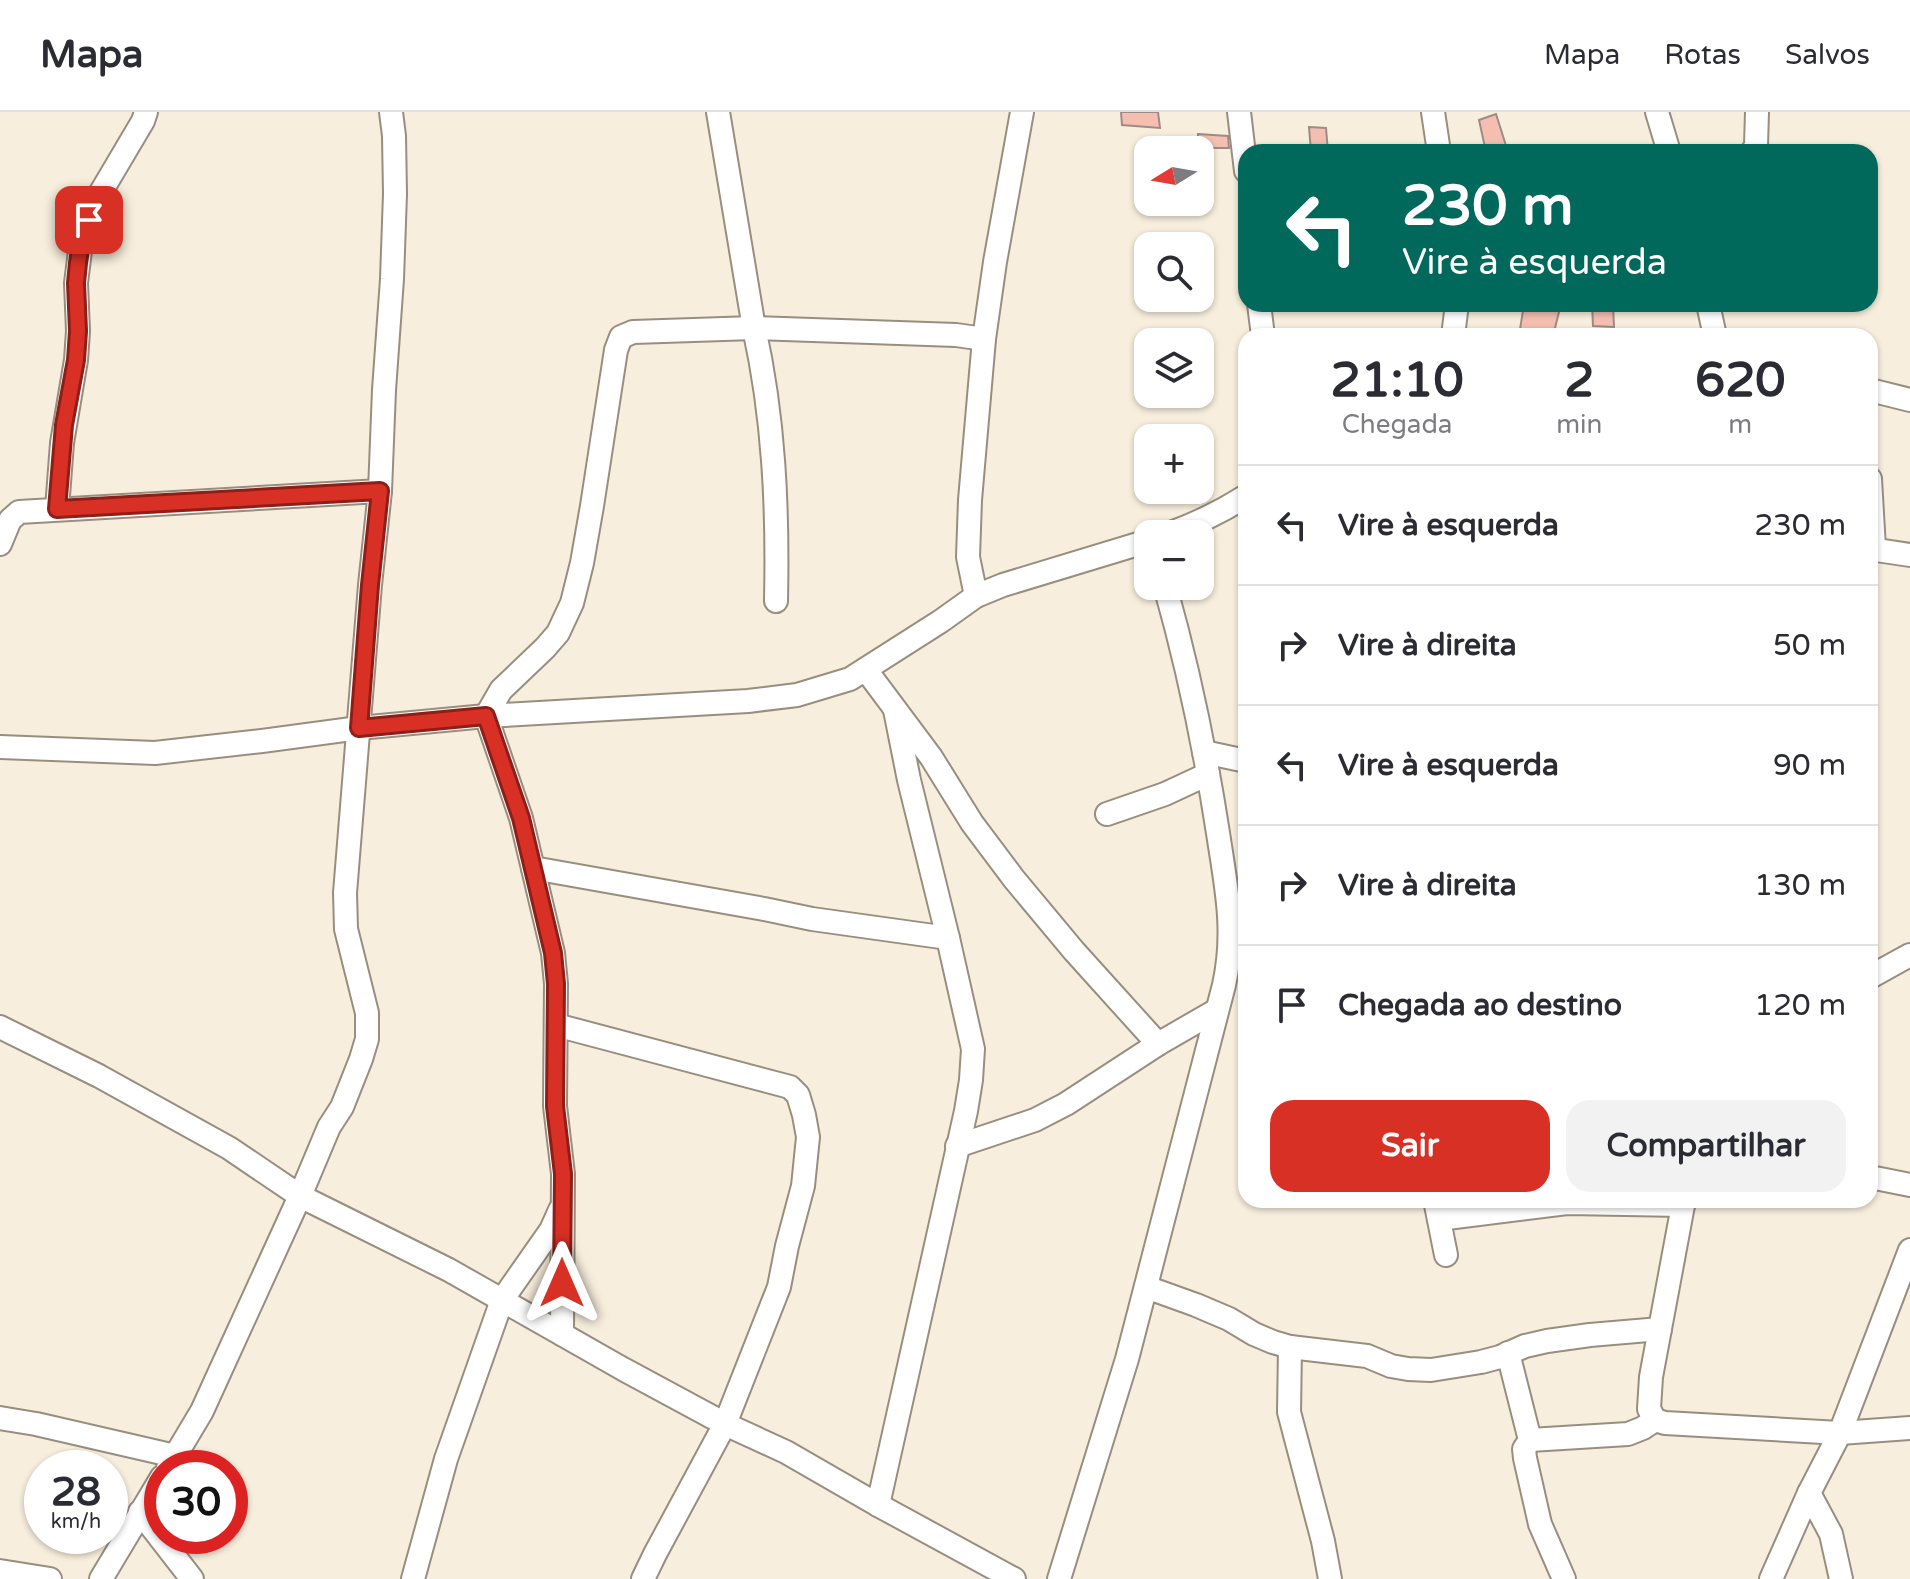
<!DOCTYPE html>
<html lang="pt">
<head>
<meta charset="utf-8">
<style>
	body { margin:0; font-family:"Varela Round",sans-serif; background:#f2f2f3; color:#2b2b33; height:100vh; display:flex; flex-direction:column; font-size:30px; white-space:nowrap }
	* { box-sizing:border-box; margin:0 }
	p { font-size:26px; color:#7c7c81 }
	.icon { flex:none; width:44px; height:44px; fill:none; stroke:currentColor; stroke-width:2; stroke-linecap:round; stroke-linejoin:round }
	.map { position:relative; flex:1; overflow:hidden }
	.side { position:absolute; left:1238px; top:216px; width:640px; height:880px; display:flex; flex-direction:column; background:#fff; border-radius:24px; box-shadow:0 2px 6px #0004 }
	.side>* { flex:none }
	.guide { position:absolute; left:1238px; top:32px; width:640px; height:168px; border-radius:24px; box-shadow:0 2px 6px #0004; background:#00695c; color:#fff; overflow:hidden }
	.needle { width:52px; rotate:259deg }
	.buttons { position:absolute; left:1134px; top:24px; display:grid; gap:16px }
	.buttons a { display:grid; place-items:center; width:80px; height:80px; border-radius:16px; background:#fff; box-shadow:0 2px 6px #0004; font-size:40px }
	.speed { position:absolute; left:24px; top:1338px; display:flex; gap:16px; font-size:40px; font-weight:700; text-align:center }
	.speed>* { display:grid; place-content:center; width:104px; height:104px; border-radius:50%; background:#fff; box-shadow:0 2px 6px #0004; line-height:1 }
	.speed small { font-size:20px; font-weight:400 }
	.speed .limit { border:12px solid #d22; background:#fff; color:#111 }
	.pin { position:absolute; display:grid; place-items:center; width:68px; height:68px; color:#fff; margin:-34px; border-radius:16px; box-shadow:0 4px 12px #0006 }
	.me { position:absolute; width:88px; margin:-44px; rotate:0deg; stroke-linejoin:round; filter:drop-shadow(0 0 6px #0008) }
	.turn { display:flex; align-items:center; gap:28px; height:168px; padding:0 32px; font-size:36px }
	.turn .icon { width:104px; height:104px; stroke-width:2.5 }
	.turn b { display:block; font-size:56px; line-height:68px }
	.eta { display:flex; justify-content:space-evenly; align-items:center; height:136px; text-align:center }
	.eta b { font-size:48px; font-weight:800; line-height:56px }
	.button { display:flex; gap:16px; margin-top:auto; padding:16px 32px }
	.button a { flex:1; height:92px; border-radius:24px; background:#d93025; color:#fff; font-size:32px; font-weight:800; line-height:92px; text-align:center }
	.button a+a { background:#f2f2f3; color:#2b2b33 }
	ul { padding:0; list-style:none }
	li { display:flex; align-items:center; gap:24px; height:120px; padding:0 32px; border-top:2px solid #e1e1e2 }
	li div { flex:1 }
	li b { display:block; font-size:30px }
	li em { font-style:normal }
	header { display:flex; align-items:center; gap:48px; box-sizing:border-box; height:112px; padding:0 40px; background:#fff; border-bottom:2px solid #e1e1e2 }
	header strong { font-size:38px }
	nav { display:flex; gap:44px; margin-inline-start:auto; font-size:28px }
	.map>svg:first-child { display:block }
	.building { fill:#f4bfb1; stroke:#9e8b86; stroke-width:2 }
	.lines { fill:none; stroke-linecap:round; stroke-linejoin:round }
	.minor-casing { stroke:#988e7f; stroke-width:26 }
	.minor { stroke:#fff; stroke-width:22 }
	.route-casing { stroke:#8d1f18; stroke-width:20 }
	.route { stroke:#d93025; stroke-width:14 }
</style>
</head>
<body>
<header>
<strong>Mapa</strong>
<nav><a>Mapa</a><a>Rotas</a><a>Salvos</a></nav>
</header>
<div class="map">
<svg width="1910" height="1467" viewBox="0 0 1910 1467">
	<rect width="100%" height="100%" fill="#f8eedd"/>
	<g class="building">
		<polygon points="1121,0 1158,0 1160,16 1122,13"/>
		<polygon points="1496,2 1508,40 1486,40 1479,8"/>
		<polygon points="1309,15 1326,16 1328,40 1311,40"/>
		<polygon points="1198,22 1228,24 1229,36 1198,36"/>
		<polygon points="1524,192 1561,192 1553,224 1519,224"/>
		<polygon points="1592,192 1613,192 1614,215 1593,214"/>
	</g>
	<g class="lines">
		<g class="minor-casing">
			<g id="minor">
				<path d="M 718,0 L 754,216 C 774,306 778,396 776,489"/>
				<polyline points="1239,0 1246,59"/>
				<polyline points="1433,0 1439,40"/>
				<polyline points="1657,0 1669,40"/>
				<polyline points="1752,40 1756,34 1757,0"/>
				<polyline points="1259,192 1263,224"/>
				<polyline points="1708,192 1715,224"/>
				<polyline points="1453,224 1457,192"/>
				<polyline points="1870,278 1910,288"/>
				<polyline points="1870,367 1874,436"/>
				<polyline points="57,397 62,331 76,248 78,219 76,171 81,131 98,85 143,9 146,0"/>
				<path d="M 1168,422 C 1196,412 1221,400 1246,384"/>
				<polyline points="0,432 10,408 19,400 380,379"/>
				<polyline points="1870,437 1910,443"/>
				<polyline points="976,484 968,445 970,388 984,227 995,150 1022,0"/>
				<polyline points="866,558 931,645 972,711 1014,767 1074,839 1158,932"/>
				<polyline points="0,635 155,641 262,629 359,616 486,604 748,589 797,583 850,567 941,509 976,484 1003,473 1148,429"/>
				<polyline points="1204,640 1246,649"/>
				<polyline points="1107,702 1165,682 1208,662"/>
				<polyline points="533,756 764,797 812,807 948,826"/>
				<polyline points="1870,865 1910,843"/>
				<polyline points="556,913 790,975 798,983 804,1003 808,1025 803,1074 787,1134 779,1175 725,1312 655,1442 643,1467"/>
				<polyline points="0,915 99,964 229,1036 300,1084 449,1158 623,1257 725,1312 786,1340 878,1393 1014,1467"/>
				<polyline points="957,1034 1035,1008 1066,992 1158,932 1217,898"/>
				<polyline points="1870,1065 1910,1073"/>
				<polyline points="1435,1088 1446,1143"/>
				<polyline points="1684,1088 1651,1265 1649,1297 1655,1308 1665,1311 1840,1321 1910,1316"/>
				<polyline points="1439,1107 1567,1091 1683,1093"/>
				<polyline points="1146,1175 1196,1193 1229,1207 1254,1222 1273,1230 1290,1235 1367,1244 1391,1254 1408,1257 1431,1258 1481,1250 1500,1245 1525,1234 1547,1229 1590,1223 1660,1217"/>
				<polyline points="562,1222 563,1062 555,994 556,872 553,841 521,706 486,604 501,578 545,536 558,521 572,491 582,451 592,394 616,238 621,225 633,220 754,216 956,223 984,227"/>
				<polyline points="1290,1235 1289,1300 1323,1429 1330,1467"/>
				<polyline points="1508,1241 1530,1328 1524,1337 1525,1346 1540,1412 1564,1467"/>
				<polyline points="0,1306 36,1312 175,1344"/>
				<polyline points="1530,1328 1628,1322 1643,1316 1655,1308"/>
				<polyline points="168,1356 202,1299 300,1084 329,1015 342,995 361,947 367,927 367,901 346,817 345,781 370,473 380,379 384,278 392,167 395,82 394,24 391,0"/>
				<polyline points="1809,1381 1831,1422 1841,1467"/>
				<polyline points="878,1393 966,999 971,968 973,937 948,826 909,668 895,598"/>
				<polyline points="140,1400 192,1467"/>
				<polyline points="0,1459 50,1467"/>
				<polyline points="101,1467 162,1365"/>
				<polyline points="413,1467 446,1347 502,1188 551,1118 560,1098"/>
				<path d="M 1059,1467 L 1127,1247 L 1224,873 C 1236,819 1226,774 1218,721 C 1205,637 1188,555 1165,474"/>
				<polyline points="1771,1467 1809,1381 1840,1321 1910,1138"/>
			</g>
		</g>
		<use href="#minor" class="minor"/>
	</g>
	<g class="lines">
		<g class="route-casing">
			<polyline id="route" points="89,108 81,131 78,151 76,171 78,219 76,248 64,313 57,397 380,379 370,473 359,616 486,604 521,706 553,841 556,872 555,994 563,1062 562,1171"/>
		</g>
		<use href="#route" class="route"/>
	</g>
</svg>
<div class="buttons">
<a><svg class="needle" viewBox="-14 -14 28 28"><path d="M0-13l5 13h-10z" fill="#e53935"/><path d="M0 13l5-13h-10z" fill="#7c7c81"/></svg></a>
<a><svg class="icon" aria-label="search" viewBox="0 0 24 24"><circle cx="10" cy="10" r="6"/><path d="M15 15l6 6"/></svg></a>
<a><svg class="icon" aria-label="layers" viewBox="0 0 24 24"><path d="M12 4l9 5-9 5-9-5zM3 14l9 5 9-5"/></svg></a>
<a>+</a>
<a>−</a>
</div>
<div class="speed"><div>28<small>km/h</small></div><div class="limit">30</div></div>
<div class="pin" style="left:89px;top:108px;background:#d93025"><svg class="icon" aria-label="arrive" viewBox="0 0 24 24"><path d="M6 21V4h12l-3 4 3 4H6"/></svg></div>
<svg class="me" style="left:562px;top:1171px" viewBox="-20 -20 40 40"><path d="M0-17L14 15 0 8-14 15z" fill="#d93025" stroke="#fff" stroke-width="4"/></svg>
<div class="guide">
<div class="turn"><svg class="icon" aria-label="left" viewBox="0 0 24 24"><path d="M17 20v-9H6M10 6l-5 5 5 5"/></svg><div><b>230 m</b>Vire à esquerda</div></div>
</div>
<section class="side">
<div class="eta">
<div><b>21:10</b><p>Chegada</p></div>
<div><b>2</b><p>min</p></div>
<div><b>620</b><p>m</p></div>
</div>
<ul>
<li><svg class="icon" aria-label="left" viewBox="0 0 24 24"><path d="M17 20v-9H6M10 6l-5 5 5 5"/></svg><div><b>Vire à esquerda</b></div><em>230 m</em></li>
<li><svg class="icon" aria-label="right" viewBox="0 0 24 24"><path d="M7 20v-9h11M14 6l5 5-5 5"/></svg><div><b>Vire à direita</b></div><em>50 m</em></li>
<li><svg class="icon" aria-label="left" viewBox="0 0 24 24"><path d="M17 20v-9H6M10 6l-5 5 5 5"/></svg><div><b>Vire à esquerda</b></div><em>90 m</em></li>
<li><svg class="icon" aria-label="right" viewBox="0 0 24 24"><path d="M7 20v-9h11M14 6l5 5-5 5"/></svg><div><b>Vire à direita</b></div><em>130 m</em></li>
<li><svg class="icon" aria-label="arrive" viewBox="0 0 24 24"><path d="M6 21V4h12l-3 4 3 4H6"/></svg><div><b>Chegada ao destino</b></div><em>120 m</em></li>
</ul>
<div class="button"><a>Sair</a><a>Compartilhar</a></div>
</section>
</div>
</body>
</html>
